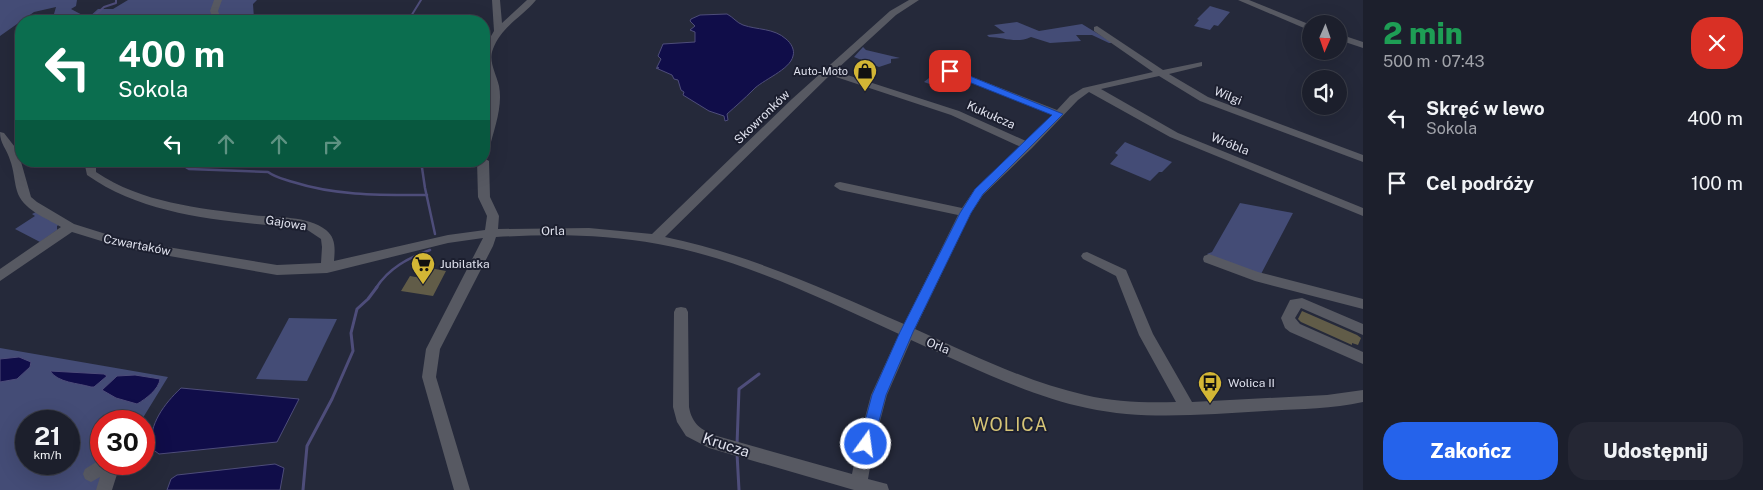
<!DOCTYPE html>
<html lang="pl">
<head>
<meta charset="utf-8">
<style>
	body { margin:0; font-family:"Public Sans",sans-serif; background:#252734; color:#f1f3f6; height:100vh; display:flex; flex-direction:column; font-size:19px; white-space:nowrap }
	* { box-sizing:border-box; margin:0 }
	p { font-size:16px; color:#a0a2a9 }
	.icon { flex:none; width:28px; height:28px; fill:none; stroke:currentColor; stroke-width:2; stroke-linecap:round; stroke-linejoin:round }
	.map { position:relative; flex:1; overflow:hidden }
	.side { display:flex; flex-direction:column; background:#1c1f2c; width:400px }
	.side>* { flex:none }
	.hud { position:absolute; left:15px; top:15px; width:475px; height:152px; border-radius:20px; box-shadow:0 5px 20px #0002,0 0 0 1px #3a3d48; background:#0b6e4f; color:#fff; overflow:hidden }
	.needle { width:32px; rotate:182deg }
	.fabs { position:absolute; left:1302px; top:15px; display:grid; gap:10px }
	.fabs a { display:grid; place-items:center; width:45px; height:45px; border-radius:50%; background:#1c1f2c; box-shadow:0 5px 20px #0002,0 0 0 1px #3a3d48; font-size:25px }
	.speed { position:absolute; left:15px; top:410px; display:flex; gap:10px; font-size:25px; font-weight:700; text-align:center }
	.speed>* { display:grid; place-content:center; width:65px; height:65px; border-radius:50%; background:#1c1f2c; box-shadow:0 5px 20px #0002,0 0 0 1px #3a3d48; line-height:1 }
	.speed small { font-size:12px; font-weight:400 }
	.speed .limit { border:8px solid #d22; background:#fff; color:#111 }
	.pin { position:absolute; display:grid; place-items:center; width:42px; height:42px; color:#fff; margin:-21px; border-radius:10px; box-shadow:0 2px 8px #0006 }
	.me { position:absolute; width:55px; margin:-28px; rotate:14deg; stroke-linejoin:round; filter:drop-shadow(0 0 4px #0008) }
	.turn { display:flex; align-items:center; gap:18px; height:105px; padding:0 20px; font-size:22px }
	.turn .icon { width:65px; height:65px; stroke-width:2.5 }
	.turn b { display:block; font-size:35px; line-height:42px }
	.lanes { display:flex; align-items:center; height:48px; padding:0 20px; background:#0003; justify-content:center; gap:25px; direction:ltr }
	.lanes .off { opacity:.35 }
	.round { display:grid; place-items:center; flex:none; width:52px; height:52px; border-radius:20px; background:#252734 }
	.overview { display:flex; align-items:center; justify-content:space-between; height:85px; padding:0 20px }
	h1 { font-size:30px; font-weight:800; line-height:38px; color:#1e9e55 }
	.primary-button { display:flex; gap:10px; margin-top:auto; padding:10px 20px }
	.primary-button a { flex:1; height:58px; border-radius:20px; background:#2563eb; color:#fff; font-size:20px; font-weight:800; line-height:58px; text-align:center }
	.primary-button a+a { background:#252734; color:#f1f3f6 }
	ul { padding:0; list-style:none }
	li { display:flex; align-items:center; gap:15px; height:65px; padding:0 20px }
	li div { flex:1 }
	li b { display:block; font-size:19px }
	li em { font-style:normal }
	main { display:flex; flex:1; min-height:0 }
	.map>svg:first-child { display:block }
	.green { fill:#444c76; fill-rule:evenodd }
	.water { fill:#100d49; stroke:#4e4d7a }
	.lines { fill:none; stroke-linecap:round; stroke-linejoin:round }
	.stream-far2 { stroke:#4e4d7a; stroke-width:2 }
	.stream-far1 { stroke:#4e4d7a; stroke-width:2.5 }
	.stream { stroke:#4e4d7a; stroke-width:3 }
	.building { fill:#615c48 }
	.minor { fill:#575962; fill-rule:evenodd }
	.route { fill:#2563eb; stroke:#184099 }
	.labels { text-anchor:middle; stroke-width:4; stroke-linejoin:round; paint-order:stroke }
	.far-poi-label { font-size:11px; fill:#dfe1ed; stroke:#1c1f2f; text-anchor:end }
	.street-label { font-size:12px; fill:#dfe1ed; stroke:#1c1f2f }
	.poi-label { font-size:12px; fill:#dfe1ed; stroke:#1c1f2f; text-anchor:start }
	.near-street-label { font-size:15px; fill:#dfe1ed; stroke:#1c1f2f }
	.near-quarter-label { font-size:18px; letter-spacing:1px; fill:#d7c577; stroke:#1c1f2f }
</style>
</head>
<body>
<main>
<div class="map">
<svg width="1363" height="490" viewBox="0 0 1363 490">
	<rect width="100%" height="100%" fill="#25293a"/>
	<g class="green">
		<polygon points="0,0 77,0 76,6 71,9 88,18 98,9 113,9 128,0 257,0 253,4 254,19 265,20 52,21 56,7 34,12 0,36"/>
		<polygon points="1210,6 1230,12 1218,26 1214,25 1210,30 1194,26 1199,20 1197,19"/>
		<path d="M 1017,22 L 1039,31 L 1082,24 L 1113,43 L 1109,43 L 1092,35 L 1076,35 L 1081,41 L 1050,43 L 1031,37 C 1016,44 1004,37 989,37 L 987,35 L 1005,33 L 994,25 Z"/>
		<polygon points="863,47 866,50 900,58 891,59 891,63 879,67 854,57"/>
		<polygon points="939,70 959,76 944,89 924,82"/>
		<polygon points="1125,142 1172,162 1162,172 1159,172 1150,181 1110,164 1118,155 1115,153"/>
		<polygon points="1240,203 1293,213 1261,274 1213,258 1207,254 1212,252"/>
		<polygon points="36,212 60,224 57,226 57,230 40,242 15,229 35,216 32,214"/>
		<polygon points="289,318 337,319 307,381 256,379"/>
		<path d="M 0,348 L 168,377 L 141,421 L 101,421 L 101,464 L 114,464 L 98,490 L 0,490 ZM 26,421 L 69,421 L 69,464 L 26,464 Z"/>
	</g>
	<g class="water">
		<path d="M 727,14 C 733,17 737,23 743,25 C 757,30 774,28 786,39 C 791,43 795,50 793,56 C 790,70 762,80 753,90 C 744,99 736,106 727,114 L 728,120 L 725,121 L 724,116 L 709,111 L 683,95 L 684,92 L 681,90 L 678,80 L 674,79 L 672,75 L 656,68 L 659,68 L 657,67 L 661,59 L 658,56 L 663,44 L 695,42 L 695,32 L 690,30 L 695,26 L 690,21 L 691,19 L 700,15 Z"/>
		<polygon points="19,357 31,362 30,367 17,379 0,382 0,359"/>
		<path d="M 50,371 L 104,374 L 107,376 L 94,387 L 91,387 C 78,383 58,383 50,371 Z"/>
		<path d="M 135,375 L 160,379 C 159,389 146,399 137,404 L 116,398 L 102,390 L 117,376 Z"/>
		<path d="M 181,388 L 299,399 L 277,442 L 159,454 L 151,448 C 149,424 164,404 181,388 Z"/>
		<polygon points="275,464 284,468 280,490 167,490 171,479 177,475"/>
	</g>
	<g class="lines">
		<g class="stream-far2">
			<polyline points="99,21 101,18 94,16 104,7 116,3 116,0"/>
			<polyline points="408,21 421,0"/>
		</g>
		<g class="stream-far1">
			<path d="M 168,161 L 179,163 L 189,169 L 268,172 C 276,178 284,179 293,182 C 337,196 381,195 427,195"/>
			<polyline points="421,161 425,188 435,234"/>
			<path d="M 376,288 C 389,268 408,258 430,250"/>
		</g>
		<g class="stream">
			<polyline points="737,445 739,389 759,374"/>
			<polyline points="737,453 739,490"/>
			<polyline points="303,490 307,446 332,399 353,351 351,333 357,309 368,299 377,287"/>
		</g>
	</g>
	<g class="building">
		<polygon points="430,268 446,271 433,296 401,291 410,276 421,278 426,270"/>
		<polygon points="1302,311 1357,335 1361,338 1358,345 1352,343 1352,345 1301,322 1298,319"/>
	</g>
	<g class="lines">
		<g class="minor">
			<polygon points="214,0 222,0 218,11 222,21 214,21 210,11"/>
			<path d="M 492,0 L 500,0 L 502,23 L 527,0 L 536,0 C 522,17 501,27 493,49 C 488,61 496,73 499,86 C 503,107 494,129 489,150 L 484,153 L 484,130 L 491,101 L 484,66 L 484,48 L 494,31 Z"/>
			<path d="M 909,0 L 919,0 L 896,15 L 835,71 L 959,111 L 1026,141 L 1052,115 L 944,71 L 949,68 L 952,69 L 1057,110 L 1070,96 L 1083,88 L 1153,72 L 1094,31 L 1094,27 L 1097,26 L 1163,70 L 1202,62 L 1202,66 L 1169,74 L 1208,97 L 1363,155 L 1363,162 L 1200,101 L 1159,76 L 1101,89 L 1178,133 L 1363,208 L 1363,216 L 1170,137 L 1089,92 L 1078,100 L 1032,148 L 983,195 L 971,213 L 915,329 C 970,354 1027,382 1085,395 C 1115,402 1146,403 1176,402 L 1139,335 L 1116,276 L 1083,259 L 1081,256 L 1083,253 L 1087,252 L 1126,270 L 1153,334 L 1192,402 L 1327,395 L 1363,390 L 1363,402 C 1331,409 1298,409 1265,411 C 1206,414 1146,421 1087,408 C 1029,396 965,364 911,340 L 887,395 L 874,444 L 868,479 L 887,484 L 889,490 L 854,490 L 709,448 L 686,436 L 677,422 L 673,407 L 674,312 L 676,308 L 681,307 L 686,308 L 688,312 L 689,407 C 692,424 701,430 717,436 L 852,474 L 858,444 L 871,395 L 899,334 C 822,299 742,259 658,244 C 605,234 550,234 496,237 L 493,246 L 440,349 L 436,377 L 470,490 L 454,490 L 422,377 L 426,349 L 483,238 L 448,243 L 327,273 L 277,275 L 124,248 L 72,232 L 0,281 L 0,269 L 61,227 C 46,218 22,209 17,191 C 14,181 14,170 10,160 C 7,149 0,144 0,132 L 4,133 L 18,151 L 31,197 L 37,202 L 74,224 L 125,240 L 277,265 L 321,263 L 322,247 L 321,239 L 306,229 C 233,221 149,219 87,175 L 84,161 L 96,161 L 96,172 C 142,203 198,208 252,215 C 275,218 307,215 326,230 C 336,238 335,249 334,261 L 448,235 L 485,230 L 487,216 L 478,197 L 477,161 L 484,161 L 484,158 L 489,161 L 490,197 L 499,216 L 498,229 L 589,228 L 652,234 L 792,99 L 890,11 ZM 830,75 L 951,115 L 1021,147 L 975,189 L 962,208 L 840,182 L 836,183 L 834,186 L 840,190 L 958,215 L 904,324 C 827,290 748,254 665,237 Z"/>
			<polygon points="1238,0 1249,0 1311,25 1311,31"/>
			<polygon points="1339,34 1363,42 1363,48 1339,40"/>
			<polygon points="1209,254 1258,272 1363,299 1363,309 1255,281 1204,262 1203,259 1204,256"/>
			<polygon points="1302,298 1363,324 1363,335 1301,308 1295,318 1300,324 1363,352 1363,364 1290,332 1285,328 1281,318 1290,300"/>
			<polygon points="101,459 101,464 117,464 119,468 112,490 96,490 100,477 91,482 85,479 83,474 85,469"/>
		</g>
	</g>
	<polygon class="route" points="950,68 1063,114 983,194 971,213 913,332 886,395 873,444 871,449 866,451 861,449 859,444 872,395 900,332 960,213 975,189 1052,115 946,73 946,69"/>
	<defs>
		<g id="shop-pin" transform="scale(1.25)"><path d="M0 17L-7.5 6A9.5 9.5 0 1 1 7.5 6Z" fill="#d3b635" stroke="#1c1f2f"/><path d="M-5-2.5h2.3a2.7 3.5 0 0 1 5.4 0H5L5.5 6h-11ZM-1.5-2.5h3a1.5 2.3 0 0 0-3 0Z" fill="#111"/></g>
		<g id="supermarket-pin" transform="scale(1.25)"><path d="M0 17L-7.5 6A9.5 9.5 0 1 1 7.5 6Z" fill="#d3b635" stroke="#1c1f2f"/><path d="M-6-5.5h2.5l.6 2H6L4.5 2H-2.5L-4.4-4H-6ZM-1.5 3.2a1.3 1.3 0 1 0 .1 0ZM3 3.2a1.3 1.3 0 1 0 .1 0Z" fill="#111"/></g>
		<g id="bus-pin" transform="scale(1.25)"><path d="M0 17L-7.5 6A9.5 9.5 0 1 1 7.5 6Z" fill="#d3b635" stroke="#1c1f2f"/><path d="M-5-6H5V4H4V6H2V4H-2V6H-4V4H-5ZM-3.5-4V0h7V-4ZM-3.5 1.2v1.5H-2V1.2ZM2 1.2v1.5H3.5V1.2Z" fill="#111"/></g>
	</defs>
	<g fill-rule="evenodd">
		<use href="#shop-pin" x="865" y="71"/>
		<use href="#supermarket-pin" x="423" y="264"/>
		<use href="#bus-pin" x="1210" y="383"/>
	</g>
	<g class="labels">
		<g class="far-poi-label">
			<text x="848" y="75">Auto-Moto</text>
		</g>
		<g class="street-label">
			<text transform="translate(1228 96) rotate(22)" y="4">Wilgi</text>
			<text transform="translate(991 115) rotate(24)" y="4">Kukułcza</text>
			<text transform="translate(762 117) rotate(-44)" y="4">Skowronków</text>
			<text transform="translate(1230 144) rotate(22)" y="4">Wróbla</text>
			<text transform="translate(286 223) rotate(9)" y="4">Gajowa</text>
			<text transform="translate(553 231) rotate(-1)" y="4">Orla</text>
			<text transform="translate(137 245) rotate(11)" y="4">Czwartaków</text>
			<text transform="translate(938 346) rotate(22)" y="4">Orla</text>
		</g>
		<g class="poi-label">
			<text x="440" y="268">Jubilatka</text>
			<text x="1228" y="387">Wolica II</text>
		</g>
		<g class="near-street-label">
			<text transform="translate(726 445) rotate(18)" y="5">Krucza</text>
		</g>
		<g class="near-quarter-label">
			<text x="1010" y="431">WOLICA</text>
		</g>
	</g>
</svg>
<div class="fabs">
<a><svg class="needle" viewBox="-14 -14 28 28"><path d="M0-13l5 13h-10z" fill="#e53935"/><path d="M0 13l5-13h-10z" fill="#a0a2a9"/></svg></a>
<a><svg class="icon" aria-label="sound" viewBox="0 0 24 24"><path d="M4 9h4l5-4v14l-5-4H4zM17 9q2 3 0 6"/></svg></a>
</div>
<div class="speed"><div>21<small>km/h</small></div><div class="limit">30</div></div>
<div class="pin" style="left:950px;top:71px;background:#d93025"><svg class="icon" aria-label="arrive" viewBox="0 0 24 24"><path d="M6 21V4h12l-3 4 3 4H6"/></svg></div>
<svg class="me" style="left:866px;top:444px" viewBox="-20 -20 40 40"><circle r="17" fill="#2563eb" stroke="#fff" stroke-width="3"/><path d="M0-11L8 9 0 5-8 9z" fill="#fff"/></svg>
<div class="hud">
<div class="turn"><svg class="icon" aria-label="left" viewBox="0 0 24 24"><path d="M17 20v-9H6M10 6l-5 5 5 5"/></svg><div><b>400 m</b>Sokola</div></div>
<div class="lanes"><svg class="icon" aria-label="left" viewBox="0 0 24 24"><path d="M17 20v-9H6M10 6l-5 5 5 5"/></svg><svg class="icon off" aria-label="ahead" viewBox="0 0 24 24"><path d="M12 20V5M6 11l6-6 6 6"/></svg><svg class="icon off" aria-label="ahead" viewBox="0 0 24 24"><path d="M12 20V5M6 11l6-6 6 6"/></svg><svg class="icon off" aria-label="right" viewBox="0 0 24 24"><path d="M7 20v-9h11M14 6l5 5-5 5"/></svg></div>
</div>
</div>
<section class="side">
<div class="overview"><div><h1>2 min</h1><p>500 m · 07:43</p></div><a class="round" style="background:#d93025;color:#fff"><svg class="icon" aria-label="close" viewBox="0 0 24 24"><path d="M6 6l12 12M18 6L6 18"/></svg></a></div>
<ul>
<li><svg class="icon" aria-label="left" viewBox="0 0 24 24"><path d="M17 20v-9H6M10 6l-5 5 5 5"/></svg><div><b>Skręć w lewo</b><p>Sokola</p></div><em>400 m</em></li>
<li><svg class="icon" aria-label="arrive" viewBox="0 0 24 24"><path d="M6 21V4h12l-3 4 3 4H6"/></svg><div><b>Cel podróży</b></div><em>100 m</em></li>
</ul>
<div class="primary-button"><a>Zakończ</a><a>Udostępnij</a></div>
</section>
</main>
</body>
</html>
